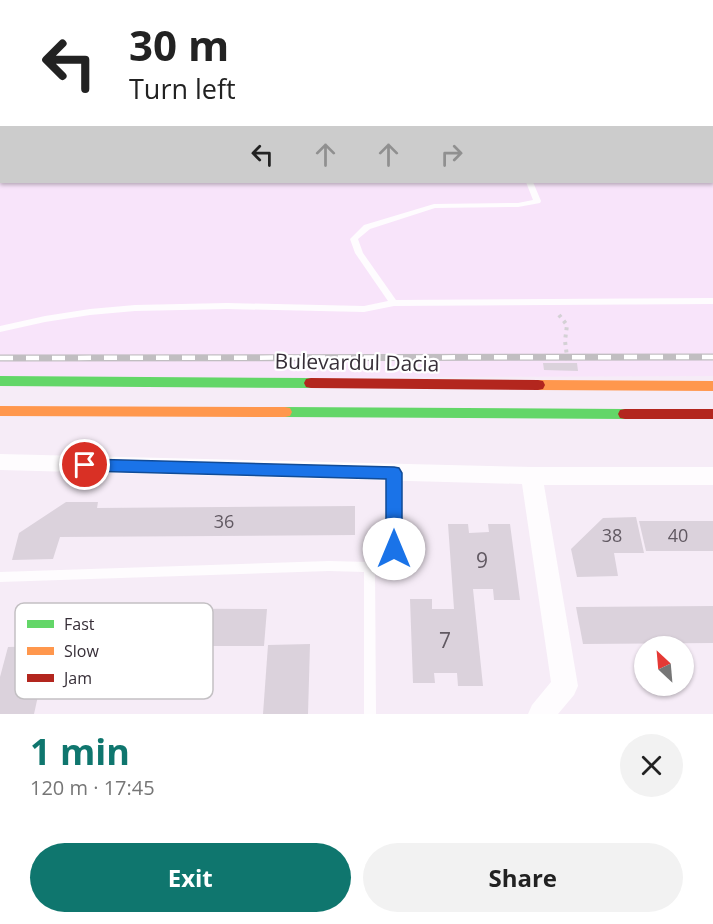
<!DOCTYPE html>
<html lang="en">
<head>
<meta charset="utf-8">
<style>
	body { margin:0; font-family:"Open Sans",sans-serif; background:#f2f2f2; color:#222; height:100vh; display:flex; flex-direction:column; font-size:22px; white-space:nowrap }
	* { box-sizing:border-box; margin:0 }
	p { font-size:20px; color:#767676 }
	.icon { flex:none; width:33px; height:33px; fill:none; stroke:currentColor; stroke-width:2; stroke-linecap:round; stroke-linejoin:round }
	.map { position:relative; height:714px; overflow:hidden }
	.details { display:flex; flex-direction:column; background:#fff; flex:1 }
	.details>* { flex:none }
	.top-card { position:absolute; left:0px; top:0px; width:714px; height:183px; box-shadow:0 2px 4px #0004; background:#fff; color:#222; overflow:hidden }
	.needle { width:39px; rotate:334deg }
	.fabs { position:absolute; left:634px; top:636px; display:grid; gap:12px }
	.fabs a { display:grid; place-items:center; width:60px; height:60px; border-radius:50%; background:#fff; box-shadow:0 2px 4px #0004; font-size:30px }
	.pin { position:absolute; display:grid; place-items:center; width:51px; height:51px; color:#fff; margin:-26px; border:3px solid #fff; border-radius:50%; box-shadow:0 2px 6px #0007 }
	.me { position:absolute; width:66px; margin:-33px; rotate:0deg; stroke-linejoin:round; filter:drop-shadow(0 0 4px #0008) }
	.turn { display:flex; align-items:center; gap:21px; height:126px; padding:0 30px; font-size:27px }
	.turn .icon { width:78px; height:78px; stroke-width:2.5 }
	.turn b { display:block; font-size:42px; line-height:51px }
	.lanes { display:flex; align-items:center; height:57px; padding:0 30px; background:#0003; justify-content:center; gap:30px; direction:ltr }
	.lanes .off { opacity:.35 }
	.round { display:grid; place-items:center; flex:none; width:63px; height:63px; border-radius:32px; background:#f2f2f2 }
	.overview { display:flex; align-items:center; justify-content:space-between; height:102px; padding:0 30px }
	h1 { font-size:36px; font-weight:700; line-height:45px; color:#0f766e }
	.action { display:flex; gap:12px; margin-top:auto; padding:12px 30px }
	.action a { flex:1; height:69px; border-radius:36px; background:#0f766e; color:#fff; font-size:24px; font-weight:700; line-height:69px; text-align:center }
	.action a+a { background:#f2f2f2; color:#222 }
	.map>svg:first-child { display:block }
	.built { fill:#f8e4fa }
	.building { fill:#dbd2dc }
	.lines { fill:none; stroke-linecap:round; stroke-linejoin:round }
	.path { stroke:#d4d1d5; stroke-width:4; stroke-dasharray:3 4.5; stroke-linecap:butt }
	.lane { fill:#fefcfe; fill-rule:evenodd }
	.street { fill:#fefcfe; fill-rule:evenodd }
	.fast { fill:#63d668; fill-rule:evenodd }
	.slow { fill:#ff974d; fill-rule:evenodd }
	.jam { fill:#b3261e; fill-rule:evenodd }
	.rail-casing { stroke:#c1bec1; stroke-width:7 }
	.rail { stroke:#fff; stroke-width:4.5; stroke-dasharray:13; stroke-linecap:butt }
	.route { fill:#1a73e8; stroke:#114b97; stroke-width:1.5 }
	.labels { text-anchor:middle; stroke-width:4.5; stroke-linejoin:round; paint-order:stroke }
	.number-label { font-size:18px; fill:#615962 }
	.street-label { font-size:21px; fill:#362e37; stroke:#fff }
	.near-number-label { font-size:21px; fill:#615962 }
	.key { fill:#fff; stroke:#c3c0c3; stroke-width:1.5 }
	.key-label { font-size:16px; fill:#362e37 }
</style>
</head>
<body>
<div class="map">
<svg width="713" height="714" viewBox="0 0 713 714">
	<rect width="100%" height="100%" fill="#f6ecf7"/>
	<polygon class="built" points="0,141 2,182 712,182 713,142 713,376 0,379"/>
	<g class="building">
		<polygon points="543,363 577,363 578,371 544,370"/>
		<polygon points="66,502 98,502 97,508 355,506 355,535 60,537 53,559 12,560 19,533"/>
		<polygon points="636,517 644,553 614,553 618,576 577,577 571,549 603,518"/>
		<polygon points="639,521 713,521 713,551 646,551"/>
		<polygon points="448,524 468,524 469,533 489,532 488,524 510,524 520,600 494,600 493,589 473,589 483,686 458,686 457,673 434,673 435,683 413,683 410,599 432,599 432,609 454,609"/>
		<polygon points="713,606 713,643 583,644 576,607"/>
		<polygon points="58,608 267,609 264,646 49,646"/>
		<polygon points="310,644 308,714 263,714 268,645"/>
		<polygon points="49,646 34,714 0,714 0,677 8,647"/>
	</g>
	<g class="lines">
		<polyline class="path" points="559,315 567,325 565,341 568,364"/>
		<g class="lane">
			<rect x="0" y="125" width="2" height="4"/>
			<rect x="712" y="141" width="1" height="4"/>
			<polygon points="526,182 533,182 541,201 540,203 518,207 435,208 370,229 358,239 363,253 396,300 713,298 713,304 394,306 364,312 227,309 135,311 90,315 45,322 0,332 0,326 45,316 90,309 135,305 227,303 364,306 388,301 355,253 350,239 364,225 434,204 518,203 533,200"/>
			<polygon points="394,469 398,470 399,473 399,550 398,553 375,569 376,714 364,714 364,572 329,571 0,582 0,572 329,561 368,562 389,548 389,473 390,470"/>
		</g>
		<polygon class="street" points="0,454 532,467 713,467 713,485 544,485 578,686 574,695 558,714 528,714 532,705 551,682 522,484 0,470"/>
		<g class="fast">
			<polygon points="0,376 311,378 316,379 318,383 316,387 311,388 0,386"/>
			<polygon points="285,407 625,409 630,410 632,414 630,418 625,419 285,417 280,416 278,412 280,408"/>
		</g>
		<g class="slow">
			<polygon points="538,380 713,381 713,391 538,390 533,389 531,385 533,381"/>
			<polygon points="0,406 285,407 290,408 292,412 290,416 285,417 0,416"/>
		</g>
		<g class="jam">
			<polygon points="311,378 538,380 543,381 545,385 543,389 538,390 311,388 306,387 304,383 306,379"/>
			<polygon points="625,409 713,409 713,419 625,419 620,418 618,414 620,410"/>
		</g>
		<g class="rail-casing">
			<polyline id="rail" points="0,358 713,357"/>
		</g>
		<use href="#rail" class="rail"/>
	</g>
	<polygon class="route" points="85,459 394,467 399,468 402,473 402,549 400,554 394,556 388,554 386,549 386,479 85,471 79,469 77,465 79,460"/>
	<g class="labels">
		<g class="number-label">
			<text x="224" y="528">36</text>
			<text x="612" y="542">38</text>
			<text x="678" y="542">40</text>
		</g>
		<g class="street-label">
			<text transform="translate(357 363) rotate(1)" y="7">Bulevardul Dacia</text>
		</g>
		<g class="near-number-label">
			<text x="482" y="568">9</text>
			<text x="445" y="648">7</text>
		</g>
	</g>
	<rect x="15" y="603" width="198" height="96" rx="9" class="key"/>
	<rect x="27" y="620" width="27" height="8" fill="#63d668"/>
	<rect x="27" y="647" width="27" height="8" fill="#ff974d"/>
	<rect x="27" y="674" width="27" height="8" fill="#b3261e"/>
	<g class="key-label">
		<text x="64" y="630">Fast</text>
		<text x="64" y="657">Slow</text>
		<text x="64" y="684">Jam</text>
	</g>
</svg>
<div class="fabs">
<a><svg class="needle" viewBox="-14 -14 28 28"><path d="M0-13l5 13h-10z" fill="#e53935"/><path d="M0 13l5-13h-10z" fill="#767676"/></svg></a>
</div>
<div class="pin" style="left:85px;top:465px;background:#d93025"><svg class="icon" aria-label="arrive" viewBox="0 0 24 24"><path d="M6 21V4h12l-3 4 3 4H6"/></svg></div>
<svg class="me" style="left:394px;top:549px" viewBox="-20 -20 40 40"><circle r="19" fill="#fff"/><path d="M0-13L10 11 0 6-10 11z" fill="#1a73e8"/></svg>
<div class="top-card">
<div class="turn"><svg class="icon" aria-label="left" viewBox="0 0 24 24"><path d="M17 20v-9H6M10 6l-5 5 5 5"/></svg><div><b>30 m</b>Turn left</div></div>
<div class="lanes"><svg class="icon" aria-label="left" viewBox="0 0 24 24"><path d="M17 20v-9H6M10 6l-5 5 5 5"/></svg><svg class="icon off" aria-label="ahead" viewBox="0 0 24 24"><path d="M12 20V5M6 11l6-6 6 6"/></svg><svg class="icon off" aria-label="ahead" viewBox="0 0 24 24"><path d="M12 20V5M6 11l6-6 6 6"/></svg><svg class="icon off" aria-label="right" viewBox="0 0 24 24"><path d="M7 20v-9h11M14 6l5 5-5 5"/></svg></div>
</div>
</div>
<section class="details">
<div class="overview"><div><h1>1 min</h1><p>120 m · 17:45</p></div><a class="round"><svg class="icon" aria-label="close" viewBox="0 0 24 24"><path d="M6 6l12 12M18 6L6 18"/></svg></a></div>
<div class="action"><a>Exit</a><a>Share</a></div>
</section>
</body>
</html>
